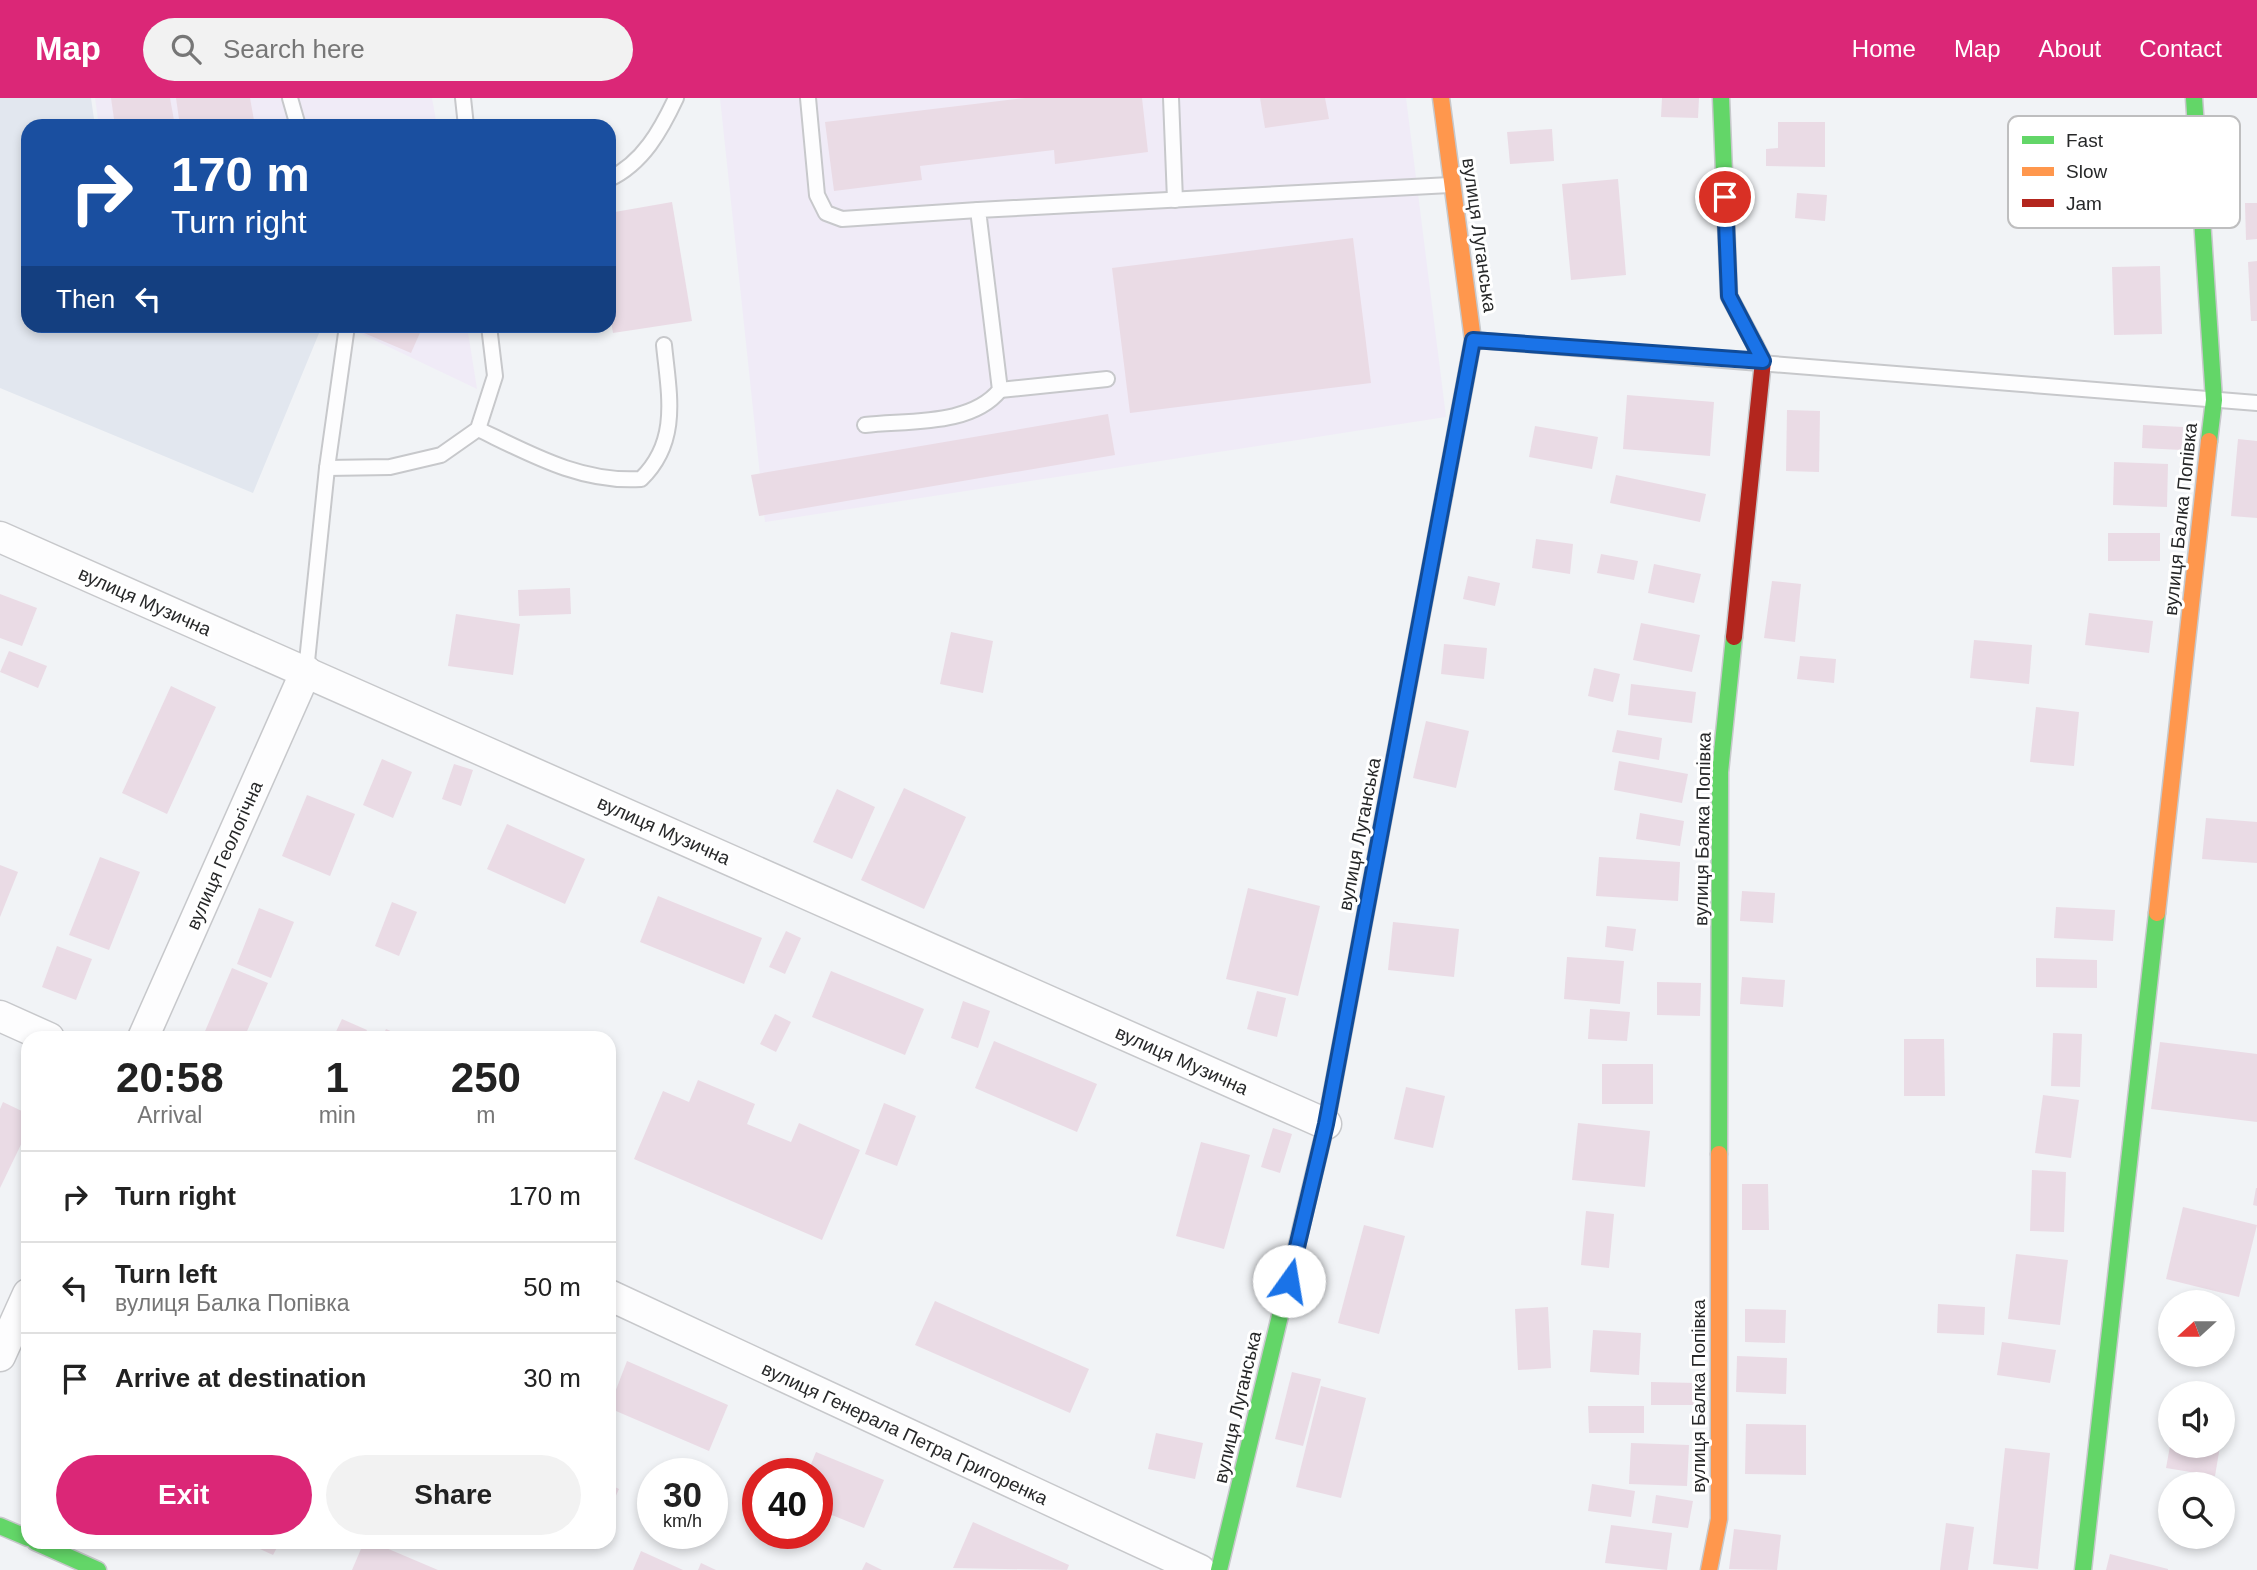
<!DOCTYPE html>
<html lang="en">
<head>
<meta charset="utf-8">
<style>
	body { margin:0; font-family:Helvetica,sans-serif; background:#f2f2f2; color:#222; height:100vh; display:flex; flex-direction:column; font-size:26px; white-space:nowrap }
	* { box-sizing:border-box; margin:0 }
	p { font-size:23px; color:#767676 }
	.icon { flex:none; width:38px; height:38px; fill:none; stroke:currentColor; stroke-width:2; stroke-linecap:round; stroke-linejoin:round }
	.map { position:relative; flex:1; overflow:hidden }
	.side { position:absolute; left:21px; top:933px; width:595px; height:518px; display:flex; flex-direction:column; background:#fff; border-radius:21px; box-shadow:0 4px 10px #0003 }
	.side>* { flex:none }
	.banner { position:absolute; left:21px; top:21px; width:595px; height:214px; border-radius:21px; box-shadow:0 4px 10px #0003; background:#1a4fa0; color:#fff; overflow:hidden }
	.needle { width:46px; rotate:249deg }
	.fabs { position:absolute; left:2158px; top:1192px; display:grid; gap:14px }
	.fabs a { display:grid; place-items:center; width:77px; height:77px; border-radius:50%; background:#fff; box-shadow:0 4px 10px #0003; font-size:35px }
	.speed { position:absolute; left:637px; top:1360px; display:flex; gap:14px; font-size:35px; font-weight:700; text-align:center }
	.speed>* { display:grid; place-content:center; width:91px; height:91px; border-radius:50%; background:#fff; box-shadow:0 4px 10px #0003; line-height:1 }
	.speed small { font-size:18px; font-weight:400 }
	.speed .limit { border:10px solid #d22; background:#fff; color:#111 }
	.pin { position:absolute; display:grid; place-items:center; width:60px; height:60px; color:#fff; margin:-30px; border:4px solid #fff; border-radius:50%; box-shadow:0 2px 7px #0007 }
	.me { position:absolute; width:77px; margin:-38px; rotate:13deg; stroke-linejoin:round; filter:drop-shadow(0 0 5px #0008) }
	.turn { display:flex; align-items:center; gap:24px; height:147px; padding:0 35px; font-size:32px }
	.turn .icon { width:91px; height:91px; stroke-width:2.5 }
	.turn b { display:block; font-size:49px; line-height:60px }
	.then { display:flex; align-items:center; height:66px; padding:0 35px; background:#0003; gap:14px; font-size:26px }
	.eta { display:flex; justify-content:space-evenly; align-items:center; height:119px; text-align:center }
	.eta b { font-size:42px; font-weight:800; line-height:49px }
	.cta { display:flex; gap:14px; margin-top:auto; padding:14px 35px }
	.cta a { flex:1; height:80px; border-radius:42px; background:#db2777; color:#fff; font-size:28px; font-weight:800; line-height:80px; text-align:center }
	.cta a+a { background:#f2f2f2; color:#222 }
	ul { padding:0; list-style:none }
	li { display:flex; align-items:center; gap:21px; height:91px; padding:0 35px; border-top:2px solid #e0e0e0 }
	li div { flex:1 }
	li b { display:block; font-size:26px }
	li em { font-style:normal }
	header { display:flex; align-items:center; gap:42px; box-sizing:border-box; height:98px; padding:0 35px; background:#db2777; color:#fff }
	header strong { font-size:33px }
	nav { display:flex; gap:38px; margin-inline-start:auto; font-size:24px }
	.search { width:490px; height:63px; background:#f2f2f2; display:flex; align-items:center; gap:18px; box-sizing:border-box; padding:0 24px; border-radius:38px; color:#767676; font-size:26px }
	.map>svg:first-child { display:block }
	.built { fill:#e2e7ef }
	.industrial { fill:#f0ebf7 }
	.building { fill:#eadbe5 }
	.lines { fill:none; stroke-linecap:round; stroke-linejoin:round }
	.lane-casing { stroke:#c7c8cb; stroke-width:18 }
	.street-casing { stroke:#c7c8cb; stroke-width:33 }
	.fast-casing { stroke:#c7c8cb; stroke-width:19 }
	.slow-casing { stroke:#c7c8cb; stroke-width:19 }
	.jam-casing { stroke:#c7c8cb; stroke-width:19 }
	.lane { stroke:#fdfdfe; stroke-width:14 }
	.street { stroke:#fdfdfe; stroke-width:30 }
	.fast { stroke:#63d668; stroke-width:16 }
	.slow { stroke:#ff974d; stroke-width:16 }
	.jam { stroke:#b3261e; stroke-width:16 }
	.route-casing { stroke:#114b97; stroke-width:18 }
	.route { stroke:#1a73e8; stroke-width:12 }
	.labels { text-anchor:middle; stroke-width:6; stroke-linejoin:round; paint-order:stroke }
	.street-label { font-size:19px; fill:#272829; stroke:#fff }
	.key { fill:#fff; stroke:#bebebf; stroke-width:2 }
	.key-label { font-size:19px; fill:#272829 }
</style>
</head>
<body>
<header>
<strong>Map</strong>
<div class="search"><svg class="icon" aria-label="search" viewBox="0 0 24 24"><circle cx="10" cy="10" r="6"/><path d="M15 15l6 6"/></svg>Search here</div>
<nav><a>Home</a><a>Map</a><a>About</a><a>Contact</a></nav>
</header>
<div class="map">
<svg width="2257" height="1472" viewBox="0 0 2257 1472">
	<rect width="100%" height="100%" fill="#f1f3f6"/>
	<polygon class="built" points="0,0 91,0 95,28 28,28 28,228 322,228 253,395 0,290"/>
	<g class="industrial">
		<polygon points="95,0 432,0 437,28 99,28"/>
		<polygon points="720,0 1406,0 1446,319 765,424"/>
		<polygon points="343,228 467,228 477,291 347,229"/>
	</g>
	<g class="building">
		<polygon points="111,0 170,0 175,28 115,28"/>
		<polygon points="176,0 250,0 255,28 180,28"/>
		<polygon points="1025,0 1142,0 1148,54 1055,66 1054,52 920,68 922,82 834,93 825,24"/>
		<polygon points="1260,0 1325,0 1329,21 1265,30"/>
		<polygon points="1662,0 1699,0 1698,20 1661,19"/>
		<polygon points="1778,24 1825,24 1825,69 1766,68 1766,51 1778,50"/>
		<polygon points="1552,31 1554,63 1510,66 1507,34"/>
		<polygon points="1618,81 1626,177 1571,182 1562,86"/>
		<polygon points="1797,95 1827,97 1825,123 1795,120"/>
		<polygon points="672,104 692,223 613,235 609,211 609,115"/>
		<polygon points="2245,105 2257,105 2257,141 2246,142"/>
		<polygon points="1353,140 1371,285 1130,315 1112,170"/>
		<polygon points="2257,163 2257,223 2251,223 2248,164"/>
		<polygon points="2160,168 2162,236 2114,237 2112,169"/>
		<polygon points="367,228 423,228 411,255 364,235"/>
		<polygon points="1627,297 1714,304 1710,358 1623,351"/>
		<polygon points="1787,312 1820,313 1819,374 1786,373"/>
		<polygon points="1108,316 1115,357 759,418 751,377"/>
		<polygon points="2143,327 2183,329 2182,352 2142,350"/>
		<polygon points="1535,328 1598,339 1592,371 1529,359"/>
		<polygon points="2238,341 2257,343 2257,420 2231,418"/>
		<polygon points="2114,364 2168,366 2167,409 2113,407"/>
		<polygon points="1616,377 1706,396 1700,424 1610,405"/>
		<rect x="2108" y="435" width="52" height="28"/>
		<polygon points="1536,441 1573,446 1570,476 1532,470"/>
		<polygon points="1601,456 1638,463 1634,482 1597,475"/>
		<polygon points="1654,466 1701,476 1694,505 1648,495"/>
		<polygon points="1468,478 1500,485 1495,508 1463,501"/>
		<polygon points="1772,483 1801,486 1795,544 1764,540"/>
		<polygon points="570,490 571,516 519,518 518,492"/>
		<polygon points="0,496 37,510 22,548 0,540"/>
		<polygon points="2089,515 2153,523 2149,555 2085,547"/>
		<polygon points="456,516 520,526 513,577 448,568"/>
		<polygon points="1641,525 1700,537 1692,574 1633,562"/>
		<polygon points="951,534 993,543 983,595 940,586"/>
		<polygon points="1974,542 2032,547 2029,586 1970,580"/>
		<polygon points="1444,546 1487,550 1484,581 1441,576"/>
		<polygon points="9,553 47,568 38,590 0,574"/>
		<polygon points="1800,558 1836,561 1834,585 1797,581"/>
		<polygon points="1594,570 1620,576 1613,604 1588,598"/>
		<polygon points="1631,586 1696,594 1692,625 1628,617"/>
		<polygon points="171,588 216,609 167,716 122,695"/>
		<polygon points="2036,609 2079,614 2074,668 2030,664"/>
		<polygon points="1426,623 1469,633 1456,690 1413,680"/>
		<polygon points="1617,632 1662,640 1659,662 1612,654"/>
		<polygon points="382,661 412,674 393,720 363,707"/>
		<polygon points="1619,663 1688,676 1682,705 1614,692"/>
		<polygon points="454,666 473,672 461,708 442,701"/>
		<polygon points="904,690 966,719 924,811 861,782"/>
		<polygon points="837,691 875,709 852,761 813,744"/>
		<polygon points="307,697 355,716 330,778 282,758"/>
		<polygon points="1640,715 1684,723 1680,748 1636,741"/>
		<polygon points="2206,720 2257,724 2257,765 2202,761"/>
		<polygon points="507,726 585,761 565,806 487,771"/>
		<polygon points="100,759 140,774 109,852 69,837"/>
		<polygon points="1599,759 1680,764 1678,803 1596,798"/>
		<polygon points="0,767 18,774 0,819"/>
		<polygon points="1248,790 1320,808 1298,898 1226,881"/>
		<polygon points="1742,793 1775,795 1773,825 1740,823"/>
		<polygon points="658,798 762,840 744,886 640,844"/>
		<polygon points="392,804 417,814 399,858 375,848"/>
		<polygon points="2056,809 2115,812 2113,843 2054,840"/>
		<polygon points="259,810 294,824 271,880 237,866"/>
		<polygon points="1393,824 1459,831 1454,879 1388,872"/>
		<polygon points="1607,828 1636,831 1633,853 1605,849"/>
		<polygon points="786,833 801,840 785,876 769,869"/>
		<polygon points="57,848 92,861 76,902 42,889"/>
		<polygon points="1567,859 1624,863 1620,906 1564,901"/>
		<polygon points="2036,860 2097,862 2097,890 2036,889"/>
		<polygon points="232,870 268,885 244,940 207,940 203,938"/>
		<polygon points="831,873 924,911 905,957 812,919"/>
		<polygon points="1742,879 1785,882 1783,909 1740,906"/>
		<polygon points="1657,884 1701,885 1700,918 1657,917"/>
		<polygon points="1257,893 1286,900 1277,939 1247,931"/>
		<polygon points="963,903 990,913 978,950 951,940"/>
		<polygon points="1590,911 1630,914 1627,943 1588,941"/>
		<polygon points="775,916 791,924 776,954 760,946"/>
		<polygon points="342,921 367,932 363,940 333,940"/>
		<polygon points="386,931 406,940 382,940"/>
		<polygon points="2053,935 2082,936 2080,989 2051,988"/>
		<polygon points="1904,941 1944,941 1945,998 1904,998"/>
		<polygon points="994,943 1097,986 1077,1034 975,990"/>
		<polygon points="2160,944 2257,956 2257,1024 2151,1011"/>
		<rect x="1602" y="966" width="51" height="40"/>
		<polygon points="698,982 755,1006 747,1026 791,1044 799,1025 860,1052 822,1142 634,1061 663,993 689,1004"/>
		<polygon points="1406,989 1445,998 1433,1050 1394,1041"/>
		<polygon points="2043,997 2079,1002 2071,1060 2035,1055"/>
		<polygon points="3,1004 28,1016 28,1032 0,1090 0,1011"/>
		<polygon points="884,1005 916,1018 897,1068 865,1056"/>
		<polygon points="1578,1025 1650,1033 1645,1089 1572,1082"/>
		<polygon points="1273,1030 1292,1036 1280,1075 1261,1069"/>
		<polygon points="1201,1044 1250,1057 1224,1151 1176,1138"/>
		<polygon points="2032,1072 2066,1074 2064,1134 2030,1133"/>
		<polygon points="1742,1086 1768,1086 1769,1132 1742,1132"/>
		<polygon points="2256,1090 2257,1090 2257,1108 2253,1107"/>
		<polygon points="2183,1109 2257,1127 2239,1199 2166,1181"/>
		<polygon points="1586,1113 1614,1116 1609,1170 1581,1167"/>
		<polygon points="1364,1127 1405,1138 1379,1236 1338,1225"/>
		<polygon points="2016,1156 2068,1162 2060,1227 2008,1221"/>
		<polygon points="935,1203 1089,1271 1070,1315 915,1247"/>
		<polygon points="1938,1206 1985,1209 1984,1237 1937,1235"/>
		<polygon points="1548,1209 1551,1270 1518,1272 1515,1211"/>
		<polygon points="1745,1211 1786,1212 1785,1245 1745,1244"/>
		<polygon points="1593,1232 1641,1235 1639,1277 1590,1274"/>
		<polygon points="2002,1244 2056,1252 2050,1285 1997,1277"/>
		<polygon points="1737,1258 1787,1260 1786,1296 1736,1294"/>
		<polygon points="627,1263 728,1307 709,1353 609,1310"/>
		<polygon points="1292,1274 1321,1281 1303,1348 1275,1341"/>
		<polygon points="1651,1284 1697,1285 1697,1307 1651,1307"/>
		<polygon points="1321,1288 1366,1300 1341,1400 1296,1389"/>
		<polygon points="1588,1308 1644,1308 1644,1335 1589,1335"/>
		<polygon points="1746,1326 1806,1327 1806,1377 1745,1376"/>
		<polygon points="1156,1335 1203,1345 1195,1381 1148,1371"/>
		<polygon points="1631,1345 1689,1347 1687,1388 1629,1386"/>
		<polygon points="2170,1348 2220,1348 2215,1378 2166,1370"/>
		<polygon points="2005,1350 2050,1355 2038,1471 1993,1466"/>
		<polygon points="816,1354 884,1382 864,1430 817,1411 817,1376 807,1376"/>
		<polygon points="609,1386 619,1391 609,1413"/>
		<polygon points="1592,1386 1635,1393 1631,1419 1588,1413"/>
		<polygon points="1656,1397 1693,1403 1688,1430 1652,1425"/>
		<polygon points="973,1424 1069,1467 1067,1472 953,1470"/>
		<polygon points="1946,1425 1974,1429 1968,1472 1940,1472"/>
		<polygon points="1611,1427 1672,1435 1667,1472 1605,1465"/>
		<polygon points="1734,1431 1781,1437 1777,1472 1729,1471"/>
		<polygon points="245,1444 280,1444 273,1457"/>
		<polygon points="364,1444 372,1444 438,1472 352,1472"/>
		<polygon points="641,1453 683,1472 633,1472"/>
		<polygon points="2110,1456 2168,1471 2168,1472 2106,1472"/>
		<polygon points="866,1464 882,1472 862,1472"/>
		<polygon points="701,1465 716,1472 698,1472"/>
	</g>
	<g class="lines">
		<g class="lane-casing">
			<g id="lane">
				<polyline points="290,0 298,28"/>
				<polyline points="463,0 466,28"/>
				<polyline points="808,0 817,97 826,115 842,121 978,112"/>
				<polyline points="1171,0 1175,102"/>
				<path d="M 609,81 C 643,65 661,32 676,0"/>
				<polyline points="1474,242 2257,305"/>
				<polyline points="1000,292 1107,281"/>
				<path d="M 865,327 C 909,322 971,328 1000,292 L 978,112 L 1450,87"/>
				<path d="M 478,331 C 530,356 581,385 641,381 C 680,343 669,297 664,247"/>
				<polyline points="327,370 390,369 441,357 478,331 495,278 489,228"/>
				<polyline points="306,573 327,370 347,228"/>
			</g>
		</g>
		<g class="street-casing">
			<g id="street">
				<polyline points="0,439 1326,1026"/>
				<polyline points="0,918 49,940"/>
				<polyline points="143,940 306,573"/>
				<polyline points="609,1197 1200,1472"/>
				<polyline points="0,1258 28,1196"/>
			</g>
		</g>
		<g class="fast-casing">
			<g id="fast">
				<polyline points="1721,0 1729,198 1755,247"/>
				<polyline points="2194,0 2214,302 2209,343"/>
				<polyline points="1719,1056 1720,674 1734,539"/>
				<polyline points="0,1428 28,1440"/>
				<polyline points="35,1444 98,1472"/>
				<polyline points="1219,1472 1326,1026 1395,658"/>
				<polyline points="2083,1472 2157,815"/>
			</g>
		</g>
		<g class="slow-casing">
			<g id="slow">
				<polyline points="1441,0 1473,242 1444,397"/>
				<polyline points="2157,815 2209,343"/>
				<polyline points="1709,1472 1719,1421 1719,1056"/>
			</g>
		</g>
		<g class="jam-casing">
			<g id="jam">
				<polyline points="1734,539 1763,263 1755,247"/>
				<polyline points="1395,658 1444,397"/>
			</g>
		</g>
		<use href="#lane" class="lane"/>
		<use href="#street" class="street"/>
		<use href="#fast" class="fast"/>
		<use href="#slow" class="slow"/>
		<use href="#jam" class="jam"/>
	</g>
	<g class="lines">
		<g class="route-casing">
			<polyline id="route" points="1289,1183 1326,1026 1473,242 1763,263 1729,198 1725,99"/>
		</g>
		<use href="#route" class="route"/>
	</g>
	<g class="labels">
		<g class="street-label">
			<text transform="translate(1480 137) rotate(82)" y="7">вулиця Луганська</text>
			<text transform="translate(2180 421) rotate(-84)" y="7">вулиця Балка Попівка</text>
			<text transform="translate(145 503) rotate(24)" y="7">вулиця Музична</text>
			<text transform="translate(1702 731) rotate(-89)" y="7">вулиця Балка Попівка</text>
			<text transform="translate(664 732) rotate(24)" y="7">вулиця Музична</text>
			<text transform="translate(1359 736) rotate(-79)" y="7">вулиця Луганська</text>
			<text transform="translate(224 757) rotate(-66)" y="7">вулиця Геологічна</text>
			<text transform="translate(1182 962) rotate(24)" y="7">вулиця Музична</text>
			<text transform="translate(1698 1298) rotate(-90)" y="7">вулиця Балка Попівка</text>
			<text transform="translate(1237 1309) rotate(-77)" y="7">вулиця Луганська</text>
			<text transform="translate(905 1335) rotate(25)" y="7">вулиця Генерала Петра Григоренка</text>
		</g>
	</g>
	<rect x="2008" y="18" width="232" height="112" rx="10" class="key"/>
	<rect x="2022" y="38" width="32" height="8" fill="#63d668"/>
	<rect x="2022" y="69" width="32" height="9" fill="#ff974d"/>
	<rect x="2022" y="101" width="32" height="8" fill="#b3261e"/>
	<g class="key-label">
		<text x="2066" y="49">Fast</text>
		<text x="2066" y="80">Slow</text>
		<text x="2066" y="112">Jam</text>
	</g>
</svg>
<div class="fabs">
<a><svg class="needle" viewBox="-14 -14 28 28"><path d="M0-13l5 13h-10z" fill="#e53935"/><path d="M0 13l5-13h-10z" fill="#767676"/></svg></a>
<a><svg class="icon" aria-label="sound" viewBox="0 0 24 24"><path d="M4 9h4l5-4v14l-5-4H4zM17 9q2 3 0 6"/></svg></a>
<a><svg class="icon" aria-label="search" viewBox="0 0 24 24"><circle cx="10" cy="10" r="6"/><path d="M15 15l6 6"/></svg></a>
</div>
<div class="speed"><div>30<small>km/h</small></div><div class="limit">40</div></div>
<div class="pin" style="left:1725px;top:99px;background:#d93025"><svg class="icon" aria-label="arrive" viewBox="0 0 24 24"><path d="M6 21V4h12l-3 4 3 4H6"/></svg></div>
<svg class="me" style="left:1289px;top:1183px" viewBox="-20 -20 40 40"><circle r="19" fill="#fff"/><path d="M0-13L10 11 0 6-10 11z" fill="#1a73e8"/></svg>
<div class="banner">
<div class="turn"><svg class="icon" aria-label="right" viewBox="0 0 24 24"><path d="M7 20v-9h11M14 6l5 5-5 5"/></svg><div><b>170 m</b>Turn right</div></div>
<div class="then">Then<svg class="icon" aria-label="left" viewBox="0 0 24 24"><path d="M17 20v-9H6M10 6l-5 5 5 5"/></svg></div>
</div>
<section class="side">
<div class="eta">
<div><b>20:58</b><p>Arrival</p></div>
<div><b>1</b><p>min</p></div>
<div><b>250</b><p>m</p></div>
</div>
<ul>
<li><svg class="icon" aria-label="right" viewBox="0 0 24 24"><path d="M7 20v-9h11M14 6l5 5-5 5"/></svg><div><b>Turn right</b></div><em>170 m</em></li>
<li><svg class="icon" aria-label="left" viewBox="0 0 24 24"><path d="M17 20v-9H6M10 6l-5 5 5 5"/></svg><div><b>Turn left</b><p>вулиця Балка Попівка</p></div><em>50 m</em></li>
<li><svg class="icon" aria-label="arrive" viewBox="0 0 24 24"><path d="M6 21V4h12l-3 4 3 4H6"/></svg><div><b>Arrive at destination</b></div><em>30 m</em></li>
</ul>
<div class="cta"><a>Exit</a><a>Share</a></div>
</section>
</div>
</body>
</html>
